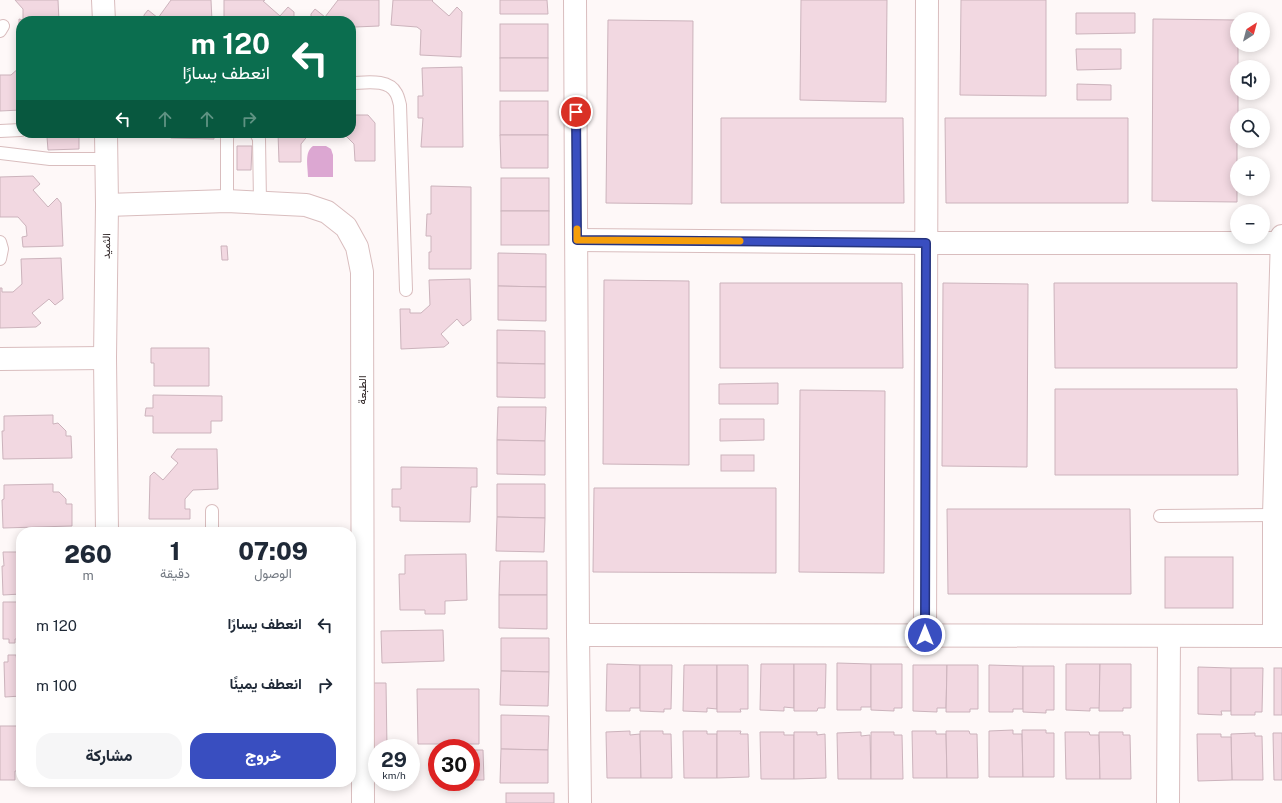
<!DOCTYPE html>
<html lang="ar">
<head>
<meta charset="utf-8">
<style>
	body { margin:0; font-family:"Public Sans",Vazirmatn,sans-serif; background:#f6f6f7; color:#1f2937; direction:rtl; height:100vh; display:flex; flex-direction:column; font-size:15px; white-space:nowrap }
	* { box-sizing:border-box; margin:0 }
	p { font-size:13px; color:#747a83 }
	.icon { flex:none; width:22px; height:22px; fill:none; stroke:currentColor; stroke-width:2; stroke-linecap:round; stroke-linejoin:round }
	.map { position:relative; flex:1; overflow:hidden; direction:ltr }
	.sheet { position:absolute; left:16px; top:527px; width:340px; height:260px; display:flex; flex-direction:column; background:#fff; border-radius:16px; box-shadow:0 2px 10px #0003; direction:rtl }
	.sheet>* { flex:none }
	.hud { position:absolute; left:16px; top:16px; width:340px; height:122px; border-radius:16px; box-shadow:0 2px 10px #0003; direction:rtl; background:#0b6e4f; color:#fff; overflow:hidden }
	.needle { width:26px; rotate:36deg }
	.tools { position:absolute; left:1230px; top:12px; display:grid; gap:8px }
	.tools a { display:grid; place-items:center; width:40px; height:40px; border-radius:50%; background:#fff; box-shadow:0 2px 10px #0003; font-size:20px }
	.speed { position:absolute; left:368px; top:739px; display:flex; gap:8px; font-size:20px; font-weight:700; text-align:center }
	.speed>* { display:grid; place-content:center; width:52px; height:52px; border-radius:50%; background:#fff; box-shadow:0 2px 10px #0003; line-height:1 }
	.speed small { font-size:10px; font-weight:400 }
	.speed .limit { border:6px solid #d22; background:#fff; color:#111 }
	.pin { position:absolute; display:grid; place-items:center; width:34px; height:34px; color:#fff; margin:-17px; border:2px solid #fff; border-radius:50%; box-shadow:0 1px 4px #0007 }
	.me { position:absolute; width:44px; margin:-22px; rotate:0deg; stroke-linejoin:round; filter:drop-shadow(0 0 3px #0008) }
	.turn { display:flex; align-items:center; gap:14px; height:84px; padding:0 20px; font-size:18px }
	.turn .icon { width:52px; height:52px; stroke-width:2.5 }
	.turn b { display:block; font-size:28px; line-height:34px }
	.lanes { display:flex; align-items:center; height:38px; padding:0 20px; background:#0003; justify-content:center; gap:20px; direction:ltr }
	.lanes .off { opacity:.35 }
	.eta { display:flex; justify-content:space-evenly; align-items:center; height:68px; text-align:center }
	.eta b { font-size:24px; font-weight:800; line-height:28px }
	.cta { display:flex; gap:8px; margin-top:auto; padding:8px 20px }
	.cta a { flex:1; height:46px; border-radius:16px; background:#394ec0; color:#fff; font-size:16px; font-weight:800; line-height:46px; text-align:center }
	.cta a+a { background:#f6f6f7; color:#1f2937 }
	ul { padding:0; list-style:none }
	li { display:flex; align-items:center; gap:12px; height:60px; padding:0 20px }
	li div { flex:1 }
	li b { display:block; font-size:15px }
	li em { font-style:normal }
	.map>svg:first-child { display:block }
	.water { fill:#dca7d2 }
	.building { fill:#f2d8e1; stroke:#ccb3bc }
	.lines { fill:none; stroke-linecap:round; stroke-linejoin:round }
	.service-casing { stroke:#d9bdbe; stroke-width:14 }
	.minor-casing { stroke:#d9bdbe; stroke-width:24 }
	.service { stroke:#fff; stroke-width:12 }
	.minor { stroke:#fff; stroke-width:22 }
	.route-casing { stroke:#25337d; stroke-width:10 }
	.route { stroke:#394ec0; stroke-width:7 }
	.slow { stroke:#f59e0b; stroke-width:7 }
	.labels { text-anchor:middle; stroke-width:3; stroke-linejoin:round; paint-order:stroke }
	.street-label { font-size:11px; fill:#2b2122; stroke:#fff }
</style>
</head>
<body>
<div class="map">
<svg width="1282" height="803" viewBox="0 0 1282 803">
	<rect width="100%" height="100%" fill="#fef8f8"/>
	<path class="water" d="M 313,146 L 326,146 L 331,149 L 333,155 L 333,177 L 308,177 C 308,167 304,152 313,146 Z"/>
	<g class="building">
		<polygon points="15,0 58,0 59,21 21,21 21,30 19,30 19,19 23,20 23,9"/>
		<polygon points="171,0 211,0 212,21 144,21 144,15 148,10 158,18"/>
		<polygon points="224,0 265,0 263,1 280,16 288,7 294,12 294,21 224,21"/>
		<polygon points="338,0 379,0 379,26 355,27 352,31 352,57 351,57 351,21 311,21 311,14 315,9 325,17"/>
		<polygon points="393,0 433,0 432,1 449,16 457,7 462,12 461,57 420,55 421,30 417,27 391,25"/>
		<polygon points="500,0 547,0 548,14 500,14"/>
		<polygon points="801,0 887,0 886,102 800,100"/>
		<polygon points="961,0 1046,0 1046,96 960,95"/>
		<polygon points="1076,13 1135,13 1135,33 1076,34"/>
		<polygon points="1153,19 1237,20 1237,45 1238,45 1238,67 1237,67 1237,93 1238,93 1238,115 1237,115 1237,202 1152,201"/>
		<polygon points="608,20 693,21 692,204 606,203"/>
		<rect x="500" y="24" width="48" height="34"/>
		<polygon points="19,43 21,43 21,110 0,111 0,75 11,75 20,67"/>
		<polygon points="1076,49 1121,49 1121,69 1077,70"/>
		<rect x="500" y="58" width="48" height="33"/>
		<polygon points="462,67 463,147 421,147 423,118 418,118 418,96 423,96 422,68"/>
		<polygon points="1077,84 1111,85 1111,100 1077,100"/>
		<rect x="500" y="101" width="48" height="34"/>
		<polygon points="351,115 368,115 375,123 375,161 355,161 354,144 343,133 351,133"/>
		<polygon points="721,118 903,118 904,203 721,203"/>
		<polygon points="945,118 1128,118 1128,203 946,203"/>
		<polygon points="167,133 214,133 214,139 171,138 166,134"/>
		<polygon points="278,133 310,133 301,144 301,162 279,162"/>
		<polygon points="500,135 548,135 548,168 501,168"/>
		<polygon points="79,136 79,149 48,150 47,137"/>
		<polygon points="237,146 252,146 251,170 237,170"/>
		<polygon points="33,176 40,184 33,190 48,207 57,198 61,203 63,246 23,247 22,237 27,236 26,226 18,217 0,217 0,177"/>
		<rect x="501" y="178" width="48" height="33"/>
		<polygon points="431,186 471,187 471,269 429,269 429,252 431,252 431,236 426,236 427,214 431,214"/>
		<rect x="501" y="211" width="48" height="34"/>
		<polygon points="221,246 227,246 228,260 222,260"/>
		<polygon points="498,253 546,254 546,287 498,286"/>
		<polygon points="61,258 63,299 55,305 49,299 32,313 41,323 36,327 0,328 0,288 2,288 2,292 13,292 22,284 21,259"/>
		<polygon points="470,279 471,320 463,326 457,319 441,334 449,343 444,347 401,349 400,309 410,309 410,313 421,313 430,305 429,280"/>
		<polygon points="604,280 689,281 689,465 603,464"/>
		<polygon points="720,283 902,283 903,368 720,368"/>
		<polygon points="943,283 1028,284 1027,467 942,466"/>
		<polygon points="1054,283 1237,283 1237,368 1055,368"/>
		<polygon points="498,286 546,287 546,321 498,320"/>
		<polygon points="497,330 545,331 545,364 497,363"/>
		<polygon points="151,348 209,348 209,386 154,386 154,363 151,363"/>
		<polygon points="497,363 545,364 545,398 497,397"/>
		<polygon points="778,383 778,404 719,404 719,384"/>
		<polygon points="1055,389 1237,389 1238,475 1055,475"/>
		<polygon points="800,390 885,391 884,573 799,572"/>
		<polygon points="153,395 222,396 222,421 211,421 211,433 153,433 153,416 145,416 146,408 153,408"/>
		<polygon points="498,407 546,407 545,441 497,440"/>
		<polygon points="53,415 53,424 58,423 66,431 66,436 71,436 72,458 3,459 2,431 4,431 4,416"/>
		<polygon points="720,419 764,419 764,440 720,441"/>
		<polygon points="497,440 545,441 545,475 497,474"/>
		<polygon points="177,449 217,449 218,489 193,490 185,499 185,509 190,509 190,519 149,519 150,476 154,472 163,480 178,463 171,457"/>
		<rect x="721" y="455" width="33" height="16"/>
		<polygon points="401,467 477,468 477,487 471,487 470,522 400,521 400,507 392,507 392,489 401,489"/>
		<polygon points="53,484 53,492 59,492 66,499 66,504 72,504 72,526 3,528 2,500 4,499 4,485"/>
		<polygon points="497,484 545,484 545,518 497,517"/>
		<polygon points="594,488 776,488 776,573 593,572"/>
		<polygon points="947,509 1130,509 1131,594 948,594"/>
		<polygon points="497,517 545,518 544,552 496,551"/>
		<polygon points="151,528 193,530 193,532 151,532"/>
		<polygon points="3,552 21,552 21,594 3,595 2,566 4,566"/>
		<polygon points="466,554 467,600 445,601 445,614 425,614 425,610 400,610 399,574 405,574 405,555"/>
		<rect x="1165" y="557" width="68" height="51"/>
		<polygon points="500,561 547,561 547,595 499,595"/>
		<polygon points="499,595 547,595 547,629 499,628"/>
		<polygon points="3,602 21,602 21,639 15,639 15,643 9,643 9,639 3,639"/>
		<polygon points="443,630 444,661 382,663 381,631"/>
		<polygon points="501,638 549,638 549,672 501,671"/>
		<polygon points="8,655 16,655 17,661 21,661 21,696 5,697 4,662 8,662"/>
		<polygon points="837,663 871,664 871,707 861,707 861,710 837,710"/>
		<polygon points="607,664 640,665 640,708 630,708 630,711 606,711"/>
		<polygon points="761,664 794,664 794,708 784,707 784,711 760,710"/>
		<polygon points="794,664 826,664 825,708 818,708 817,711 794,711"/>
		<polygon points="871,664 902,664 902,708 894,708 894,711 871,710"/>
		<polygon points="1066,664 1100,664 1100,708 1090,708 1090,711 1066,710"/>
		<polygon points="1100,664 1131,664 1131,708 1123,708 1123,711 1099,711"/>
		<polygon points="640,665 672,665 671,709 664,709 664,712 640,711"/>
		<polygon points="684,665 717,665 717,709 707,708 707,712 683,711"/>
		<polygon points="717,665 748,665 748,709 740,709 741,712 717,712"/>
		<polygon points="913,665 947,665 946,708 937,708 937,712 913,711"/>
		<polygon points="947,665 978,665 978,709 970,709 970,712 946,712"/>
		<polygon points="989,665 1023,666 1023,709 1013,709 1013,712 989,712"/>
		<polygon points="1023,666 1054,666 1054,710 1046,710 1046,713 1023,712"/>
		<polygon points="1198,667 1231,668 1231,711 1221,711 1222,715 1198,714"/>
		<polygon points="1231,668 1263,668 1262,712 1255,712 1255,715 1231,715"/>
		<rect x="1274" y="668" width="8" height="47"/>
		<polygon points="501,671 549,672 548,706 500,705"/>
		<polygon points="373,683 386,683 387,748 377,748 377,782 386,782 375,782"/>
		<polygon points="417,689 479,689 479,744 418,744"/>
		<polygon points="501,715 549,716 548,750 501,749"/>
		<polygon points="0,726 21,726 21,771 15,771 15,780 0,780"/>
		<polygon points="1013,730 1013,734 1022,734 1023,777 989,777 989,731"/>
		<polygon points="1022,730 1046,730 1046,733 1054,733 1054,777 1023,777"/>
		<polygon points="630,731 630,735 640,734 641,778 607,778 606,732"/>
		<polygon points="640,731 663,731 663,734 671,734 672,778 641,778"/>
		<polygon points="683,731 707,731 707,734 717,734 717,778 684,778"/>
		<polygon points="717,731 741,731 740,734 748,734 749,777 717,778"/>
		<polygon points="912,731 936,731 936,734 946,734 947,778 913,778"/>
		<polygon points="946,731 969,731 970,734 977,734 978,778 947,778"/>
		<polygon points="760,732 784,732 784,735 794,735 794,779 761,779"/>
		<polygon points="794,732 817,732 817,735 825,734 826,778 794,779"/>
		<polygon points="861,732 861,736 870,735 871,779 838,779 837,733"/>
		<polygon points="871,732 894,732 894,735 902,735 903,779 871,779"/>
		<polygon points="1065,732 1089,732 1090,735 1099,735 1100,779 1066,779"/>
		<polygon points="1099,732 1123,732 1123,735 1130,735 1131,779 1100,779"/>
		<polygon points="1255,733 1255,736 1262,736 1263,780 1232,780 1231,734"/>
		<polygon points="1273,733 1282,733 1282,780 1274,780"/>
		<polygon points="1197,734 1221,734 1221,737 1231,737 1232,780 1198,781"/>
		<polygon points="501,749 548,750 548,783 500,783"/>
		<polygon points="471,750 483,750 484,780 471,780"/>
		<rect x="506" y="793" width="48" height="10"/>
	</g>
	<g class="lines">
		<g class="service-casing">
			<g id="service">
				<polyline points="0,31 3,26"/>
				<path d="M 351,83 C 364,83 388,78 396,93 C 398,96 399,101 400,105 L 406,290"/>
				<polyline points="0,131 21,130"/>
				<polyline points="256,133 259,139 260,202"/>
				<polyline points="0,153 50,159 106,159"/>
				<polyline points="227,201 227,137 229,133"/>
				<polyline points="0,242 2,249 0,259"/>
				<polyline points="1160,516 1274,515"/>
				<polyline points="212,532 212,511"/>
			</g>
		</g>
		<g class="minor-casing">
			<g id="minor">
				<polyline points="103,0 104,21"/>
				<polyline points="575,0 578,635 580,803"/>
				<polyline points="106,133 107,205 105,358 107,532"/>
				<polyline points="107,205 227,201 306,205 327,212 346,227 357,247 362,272 363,803"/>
				<polyline points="577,240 926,243 1281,243"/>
				<polyline points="0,359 105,358"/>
				<polyline points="578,635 1282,636"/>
				<polyline points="925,635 927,0"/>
				<polyline points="1274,636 1274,515 1282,236"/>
				<polyline points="1168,803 1169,637"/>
			</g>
		</g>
		<use href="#service" class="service"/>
		<use href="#minor" class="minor"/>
	</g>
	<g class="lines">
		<g class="route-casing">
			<polyline id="route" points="576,112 577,240 926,243 925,635"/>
		</g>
		<use href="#route" class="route"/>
		<polyline class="slow" points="577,229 577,240 740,241"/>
	</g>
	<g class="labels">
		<g class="street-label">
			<text transform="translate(106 246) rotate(-89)" y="4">الثميد</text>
			<text transform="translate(362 390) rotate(-90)" y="4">الطبعة</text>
		</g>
	</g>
</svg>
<div class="tools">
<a><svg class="needle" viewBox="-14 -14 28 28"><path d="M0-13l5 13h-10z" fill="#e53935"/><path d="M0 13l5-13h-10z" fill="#747a83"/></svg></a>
<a><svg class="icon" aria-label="sound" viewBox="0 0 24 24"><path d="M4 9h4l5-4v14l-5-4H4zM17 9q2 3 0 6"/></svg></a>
<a><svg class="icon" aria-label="search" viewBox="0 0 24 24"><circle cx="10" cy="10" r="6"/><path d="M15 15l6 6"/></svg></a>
<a>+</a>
<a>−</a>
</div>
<div class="speed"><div>29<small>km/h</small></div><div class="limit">30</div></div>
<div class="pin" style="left:576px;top:112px;background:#d93025"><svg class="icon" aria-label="arrive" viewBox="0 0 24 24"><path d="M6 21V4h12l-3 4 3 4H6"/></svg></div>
<svg class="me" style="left:925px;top:635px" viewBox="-20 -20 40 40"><circle r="17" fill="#394ec0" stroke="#fff" stroke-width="3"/><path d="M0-11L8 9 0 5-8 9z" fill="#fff"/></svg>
<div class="hud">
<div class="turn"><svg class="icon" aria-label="left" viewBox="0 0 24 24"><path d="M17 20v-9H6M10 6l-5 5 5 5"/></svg><div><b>120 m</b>انعطف يسارًا</div></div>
<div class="lanes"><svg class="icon" aria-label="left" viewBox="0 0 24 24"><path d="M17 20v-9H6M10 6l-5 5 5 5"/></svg><svg class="icon off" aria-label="ahead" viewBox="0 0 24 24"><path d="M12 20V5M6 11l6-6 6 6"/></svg><svg class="icon off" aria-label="ahead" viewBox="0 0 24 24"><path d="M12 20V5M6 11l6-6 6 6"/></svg><svg class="icon off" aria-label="right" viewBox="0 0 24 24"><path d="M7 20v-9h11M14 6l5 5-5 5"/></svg></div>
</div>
<section class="sheet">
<div class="eta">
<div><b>07:09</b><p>الوصول</p></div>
<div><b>1</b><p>دقيقة</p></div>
<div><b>260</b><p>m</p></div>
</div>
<ul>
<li><svg class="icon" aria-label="left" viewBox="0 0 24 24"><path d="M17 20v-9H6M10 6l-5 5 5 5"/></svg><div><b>انعطف يسارًا</b></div><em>120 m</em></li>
<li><svg class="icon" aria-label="right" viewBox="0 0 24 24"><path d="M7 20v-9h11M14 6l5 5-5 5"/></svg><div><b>انعطف يمينًا</b></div><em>100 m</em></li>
</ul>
<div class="cta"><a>خروج</a><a>مشاركة</a></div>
</section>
</div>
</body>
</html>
